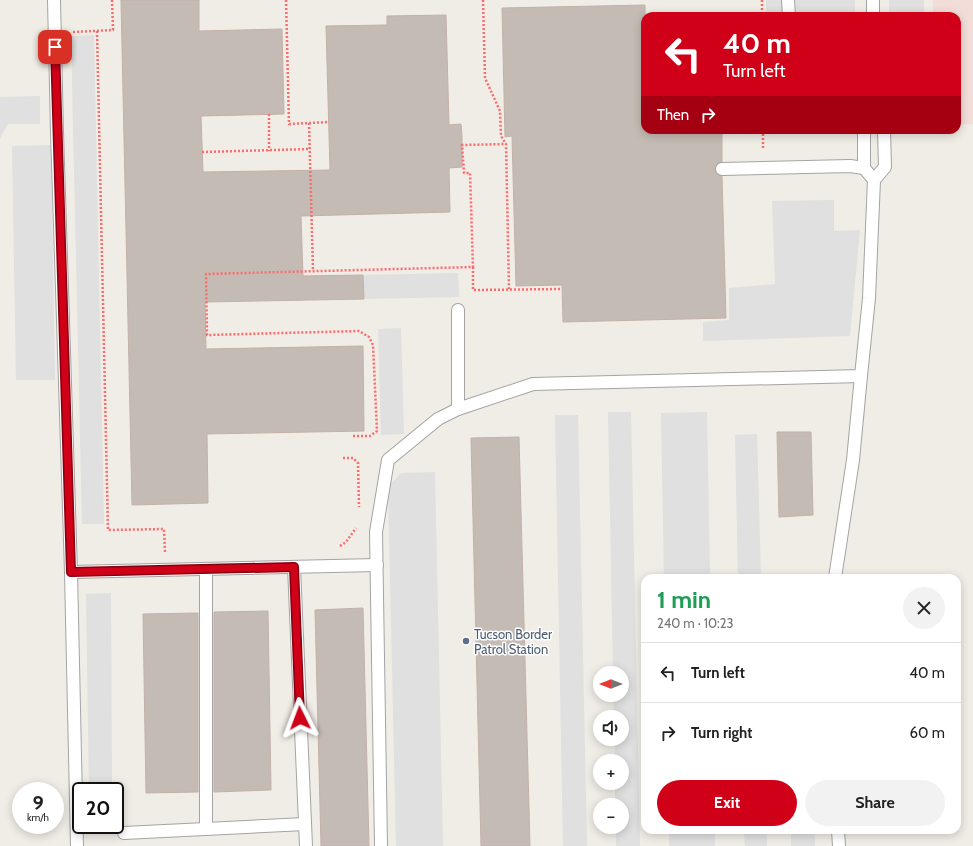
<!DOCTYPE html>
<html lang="en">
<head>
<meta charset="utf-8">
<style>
	body { margin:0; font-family:Cabin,sans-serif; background:#f2f2f2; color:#222; height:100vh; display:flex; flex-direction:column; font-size:15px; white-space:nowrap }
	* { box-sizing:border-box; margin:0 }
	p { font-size:13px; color:#767676 }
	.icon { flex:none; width:22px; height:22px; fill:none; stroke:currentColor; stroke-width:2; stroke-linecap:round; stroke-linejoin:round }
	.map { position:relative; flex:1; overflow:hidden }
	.drawer { position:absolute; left:641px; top:574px; width:320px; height:260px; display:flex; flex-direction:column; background:#fff; border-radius:12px; box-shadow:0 2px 10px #0003 }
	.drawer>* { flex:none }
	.top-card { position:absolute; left:641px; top:12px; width:320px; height:122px; border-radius:12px; box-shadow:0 2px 10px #0003; background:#cf0017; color:#fff; overflow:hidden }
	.needle { width:26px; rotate:270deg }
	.tools { position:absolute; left:593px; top:666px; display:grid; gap:8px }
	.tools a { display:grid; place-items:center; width:36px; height:36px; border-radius:50%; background:#fff; box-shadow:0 2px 10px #0003; font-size:20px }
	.speed { position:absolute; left:12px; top:782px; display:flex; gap:8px; font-size:20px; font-weight:700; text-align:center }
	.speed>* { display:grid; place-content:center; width:52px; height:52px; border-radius:50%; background:#fff; box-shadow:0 2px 10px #0003; line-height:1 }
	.speed small { font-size:10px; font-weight:400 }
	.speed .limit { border:2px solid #111; border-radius:6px; background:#fff; color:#111 }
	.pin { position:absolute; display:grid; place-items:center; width:34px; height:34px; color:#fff; margin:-17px; border-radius:8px; box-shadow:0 2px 6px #0006 }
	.me { position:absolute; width:44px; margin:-22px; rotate:357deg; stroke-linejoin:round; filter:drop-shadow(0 0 3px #0008) }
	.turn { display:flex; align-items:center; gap:14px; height:84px; padding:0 16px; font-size:18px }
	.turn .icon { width:52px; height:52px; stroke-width:2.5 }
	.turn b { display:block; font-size:28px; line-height:34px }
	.then { display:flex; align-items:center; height:38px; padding:0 16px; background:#0003; gap:8px; font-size:15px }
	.round { display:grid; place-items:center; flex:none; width:42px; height:42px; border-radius:21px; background:#f2f2f2 }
	.summary { display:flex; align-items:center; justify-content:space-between; height:68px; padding:0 16px }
	h1 { font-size:24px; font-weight:700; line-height:30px; color:#1e9e55 }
	.cta { display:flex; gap:8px; margin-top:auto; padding:8px 16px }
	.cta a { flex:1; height:46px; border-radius:24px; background:#cf0017; color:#fff; font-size:16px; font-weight:700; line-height:46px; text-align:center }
	.cta a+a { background:#f2f2f2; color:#222 }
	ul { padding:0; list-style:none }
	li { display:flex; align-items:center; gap:12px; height:60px; padding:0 16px; border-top:1px solid #e0e0e0 }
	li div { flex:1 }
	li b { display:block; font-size:15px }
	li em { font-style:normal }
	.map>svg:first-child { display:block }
	.military { fill:#f2ddd9 }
	.parking { fill:#e0e0e0 }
	.building { fill:#c5bbb5; stroke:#c3b1a8 }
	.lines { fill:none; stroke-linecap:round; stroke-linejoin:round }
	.lane-casing { stroke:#a4a4a4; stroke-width:14 }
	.path { stroke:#fd6b6c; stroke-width:2.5; stroke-dasharray:2 2; stroke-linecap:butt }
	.lane { stroke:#fff; stroke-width:12 }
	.route-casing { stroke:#87000f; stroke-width:10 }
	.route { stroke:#cf0017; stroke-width:7 }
	.service-dot { fill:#5c6f8a; stroke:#fff; stroke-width:1.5 }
	.labels { text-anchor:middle; stroke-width:3; stroke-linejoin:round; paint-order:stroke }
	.service-label { font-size:13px; fill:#4e5e75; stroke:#fff; text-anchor:start }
</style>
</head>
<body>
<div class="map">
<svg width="973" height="846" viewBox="0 0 973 846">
	<rect width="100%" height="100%" fill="#f0ece6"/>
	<polygon class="military" points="933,0 973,0 973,124 957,125 957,16 933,16"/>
	<g class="parking">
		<rect x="766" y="0" width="89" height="16"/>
		<rect x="889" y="0" width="35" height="16"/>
		<polygon points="94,35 104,524 82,524 71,36"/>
		<polygon points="40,96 40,124 8,124 0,138 0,97"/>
		<polygon points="51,145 55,380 16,380 12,146"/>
		<polygon points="834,200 834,231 860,230 850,336 703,341 703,322 729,320 729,288 775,284 772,201"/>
		<polygon points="458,273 459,297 219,302 218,278"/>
		<polygon points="401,328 404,434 381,435 378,329"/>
		<polygon points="608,412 631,412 640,846 616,846 616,827 622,827 622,805 615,805 615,783 622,783 622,761 615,761 614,739 622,739 622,717 614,717 613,695 622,695 622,673 613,673"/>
		<polygon points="707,412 710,578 664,578 661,413"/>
		<polygon points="555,415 578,415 587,846 563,846"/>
		<polygon points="757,434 761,578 738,578 735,435"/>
		<polygon points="435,472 443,846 396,846 388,487 401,473"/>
		<polygon points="111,593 112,791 89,791 86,594"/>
		<rect x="669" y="830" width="46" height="16"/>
		<polygon points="744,830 767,830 767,846 745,846"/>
		<rect x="791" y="830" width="24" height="16"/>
	</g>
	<g class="building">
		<polygon points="121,0 199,0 199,31 282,29 284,114 201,116 203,172 330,170 326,26 387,25 387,16 446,15 449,125 461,124 462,137 462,167 449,168 450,212 301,216 303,276 363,275 364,299 205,302 206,349 363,346 364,431 207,434 208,503 132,505"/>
		<polygon points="645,5 645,130 722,130 722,162 718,163 715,169 716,173 722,176 726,318 563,322 562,285 516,286 512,136 505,137 502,8"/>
		<polygon points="777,432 811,432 813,515 779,517"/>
		<polygon points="519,437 530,846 481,846 471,438"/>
		<polygon points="363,608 369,846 321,846 315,610"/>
		<polygon points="268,611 271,790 214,792 214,612"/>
		<polygon points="198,613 198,792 146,793 143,614"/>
	</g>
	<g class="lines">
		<g class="lane-casing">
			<g id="lane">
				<polyline points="54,0 57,132 71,572 77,846"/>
				<polyline points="788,0 789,16"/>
				<polyline points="873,0 873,16"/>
				<polyline points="864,130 864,168 874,180 885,167 884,130"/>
				<polyline points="722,169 850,166 864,168"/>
				<polyline points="458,310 458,409"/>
				<polyline points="294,567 306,846"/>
				<polyline points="206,569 206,829"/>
				<polyline points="71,572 377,565"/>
				<polyline points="835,578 853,460 861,376"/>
				<polyline points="838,830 839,846"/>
				<polyline points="124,833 305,824"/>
				<polyline points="381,846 376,532 388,460 438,419 458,409 533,384 861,376 869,298 874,180"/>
			</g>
		</g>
		<g class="path">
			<polyline points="286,0 289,124 329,122"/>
			<polyline points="483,0 485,78 500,111 501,136 506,144 509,289"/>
			<polyline points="762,0 762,16"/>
			<polyline points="97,31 108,530 164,529 165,552"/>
			<polyline points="73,32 113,30 112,0"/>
			<polyline points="269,114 269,151"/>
			<polyline points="309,123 313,271"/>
			<polyline points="763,130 763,149"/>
			<polyline points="202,152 310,149"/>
			<polyline points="473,267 473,290 562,289"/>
			<polyline points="353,436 370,436 377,431 373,345 369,337 359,331 207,335 206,274 473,267 470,173 464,173 462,145 506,144"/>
			<polyline points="343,458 353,458 358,463 359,507"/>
			<polyline points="340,546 346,542 356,528"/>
		</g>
		<use href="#lane" class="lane"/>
	</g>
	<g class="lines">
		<g class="route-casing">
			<polyline id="route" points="55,47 71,572 294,567 300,718"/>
		</g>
		<use href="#route" class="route"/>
	</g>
	<circle class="service-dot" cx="466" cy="641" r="4"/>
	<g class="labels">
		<g class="service-label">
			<text x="474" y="639">Tucson Border<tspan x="474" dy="15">Patrol Station</tspan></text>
		</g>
	</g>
</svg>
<div class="tools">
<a><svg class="needle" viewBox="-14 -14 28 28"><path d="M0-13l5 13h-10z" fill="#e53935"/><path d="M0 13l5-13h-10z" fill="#767676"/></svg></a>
<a><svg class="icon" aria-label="sound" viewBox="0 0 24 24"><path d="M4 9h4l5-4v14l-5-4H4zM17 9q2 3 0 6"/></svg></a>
<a>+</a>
<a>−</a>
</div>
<div class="speed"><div>9<small>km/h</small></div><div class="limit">20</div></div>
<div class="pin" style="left:55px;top:47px;background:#d93025"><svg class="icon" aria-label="arrive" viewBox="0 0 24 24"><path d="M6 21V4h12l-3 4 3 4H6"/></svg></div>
<svg class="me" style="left:300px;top:718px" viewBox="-20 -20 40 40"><path d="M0-17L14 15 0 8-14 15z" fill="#cf0017" stroke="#fff" stroke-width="4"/></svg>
<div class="top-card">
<div class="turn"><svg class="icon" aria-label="left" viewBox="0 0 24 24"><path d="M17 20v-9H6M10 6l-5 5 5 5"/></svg><div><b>40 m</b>Turn left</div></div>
<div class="then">Then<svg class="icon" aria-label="right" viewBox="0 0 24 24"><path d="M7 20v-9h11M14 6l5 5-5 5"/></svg></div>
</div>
<section class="drawer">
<div class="summary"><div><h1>1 min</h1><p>240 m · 10:23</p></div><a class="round"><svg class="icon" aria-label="close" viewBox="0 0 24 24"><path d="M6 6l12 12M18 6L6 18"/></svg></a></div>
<ul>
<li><svg class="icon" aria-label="left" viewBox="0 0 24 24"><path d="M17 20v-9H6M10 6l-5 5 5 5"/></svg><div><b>Turn left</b></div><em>40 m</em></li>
<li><svg class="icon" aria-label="right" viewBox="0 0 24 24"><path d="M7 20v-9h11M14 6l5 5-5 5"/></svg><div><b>Turn right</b></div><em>60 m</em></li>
</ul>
<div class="cta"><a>Exit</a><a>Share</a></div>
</section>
</div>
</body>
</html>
